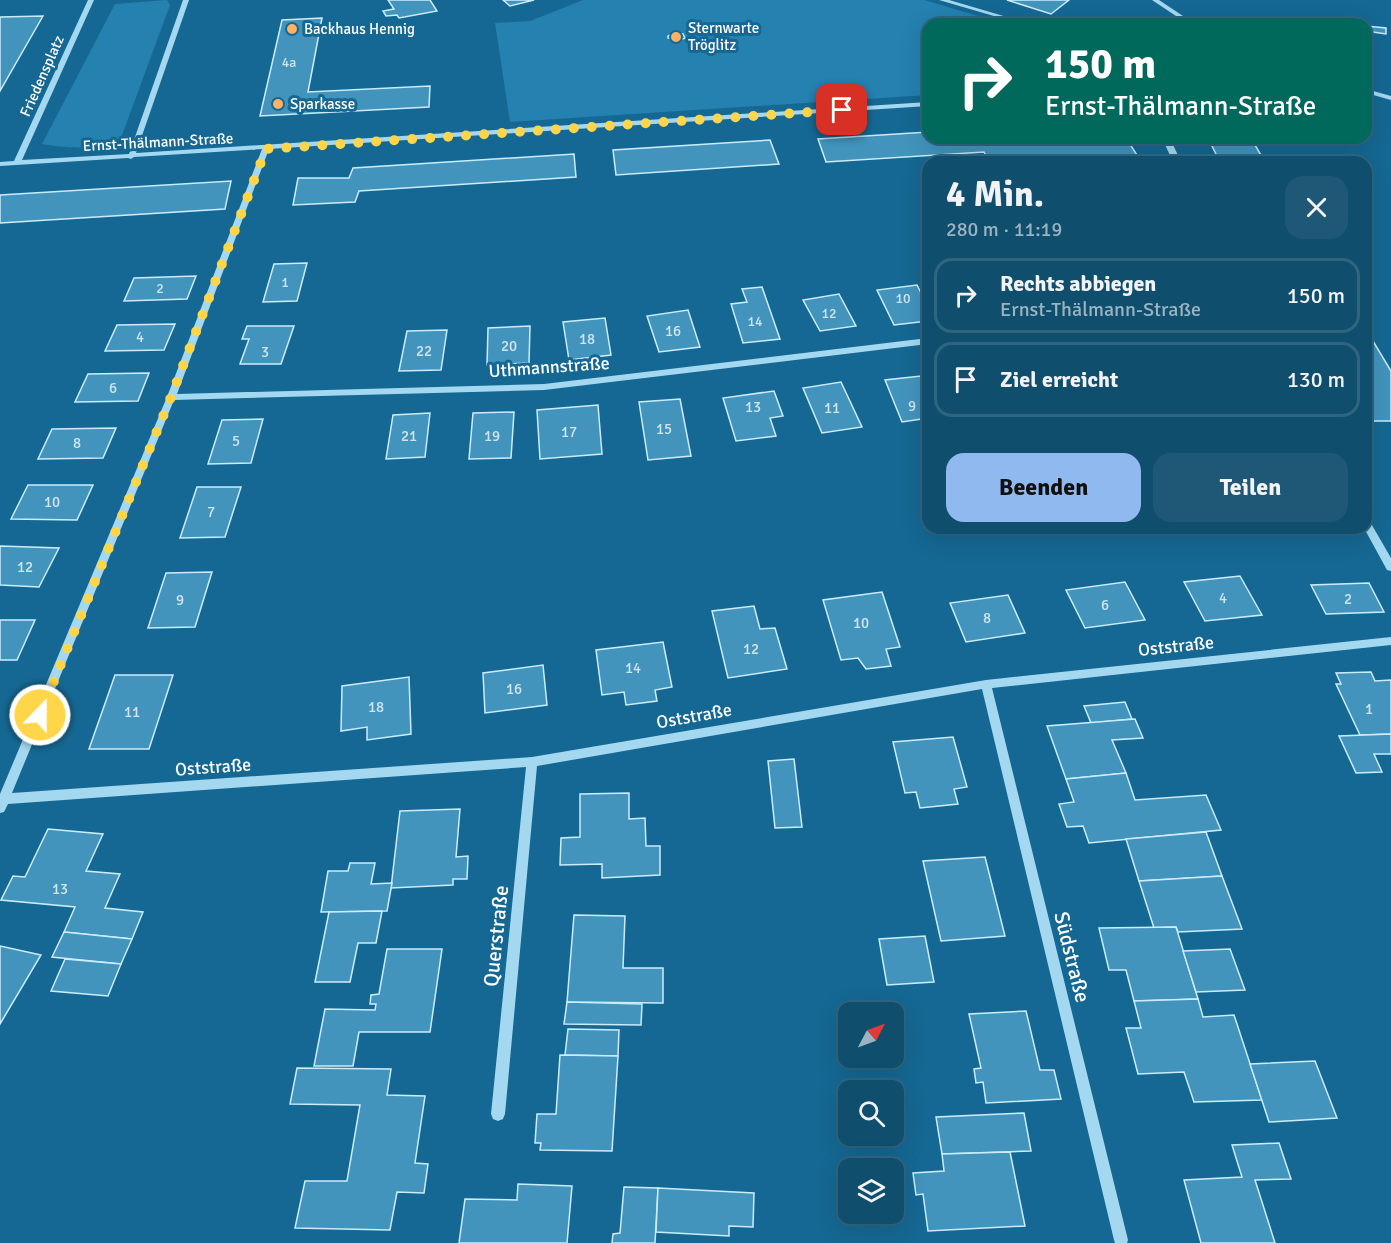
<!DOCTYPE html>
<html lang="de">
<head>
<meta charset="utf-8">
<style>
	body { margin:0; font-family:Signika,sans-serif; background:#1e5876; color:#f1f3f6; height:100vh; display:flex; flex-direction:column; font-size:22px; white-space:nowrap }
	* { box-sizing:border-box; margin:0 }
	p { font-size:20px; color:#9cb4c2 }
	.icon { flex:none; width:33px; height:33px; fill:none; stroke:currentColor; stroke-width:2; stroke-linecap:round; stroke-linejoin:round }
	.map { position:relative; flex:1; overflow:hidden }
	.details { position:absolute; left:922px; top:156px; width:450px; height:378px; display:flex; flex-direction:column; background:#104e6e; border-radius:18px; box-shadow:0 6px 24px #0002,0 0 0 2px #306581 }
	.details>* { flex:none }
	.top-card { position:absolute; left:922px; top:18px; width:450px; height:126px; border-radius:18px; box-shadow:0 6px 24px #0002,0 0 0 2px #306581; background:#00695c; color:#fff; overflow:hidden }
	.needle { width:39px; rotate:49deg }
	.controls { position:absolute; left:838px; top:1002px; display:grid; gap:12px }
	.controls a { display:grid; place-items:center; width:66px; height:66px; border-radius:12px; background:#104e6e; box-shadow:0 6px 24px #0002,0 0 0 2px #306581; font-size:30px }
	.pin { position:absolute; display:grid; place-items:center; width:51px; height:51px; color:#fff; margin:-26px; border-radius:12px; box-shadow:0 3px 9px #0006 }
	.me { position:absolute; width:66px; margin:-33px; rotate:22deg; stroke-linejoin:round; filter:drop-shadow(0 0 4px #0008) }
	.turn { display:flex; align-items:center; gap:21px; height:126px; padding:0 24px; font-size:27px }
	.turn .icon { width:78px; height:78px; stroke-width:2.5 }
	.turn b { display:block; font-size:42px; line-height:51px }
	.round { display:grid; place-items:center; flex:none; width:63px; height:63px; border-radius:18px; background:#1e5876 }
	.summary { display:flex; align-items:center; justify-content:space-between; height:102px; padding:0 24px }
	h1 { font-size:36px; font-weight:800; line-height:45px }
	.primary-button { display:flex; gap:12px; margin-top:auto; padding:12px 24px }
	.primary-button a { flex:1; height:69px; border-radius:18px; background:#90b9f0; color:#111; font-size:24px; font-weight:800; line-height:69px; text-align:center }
	.primary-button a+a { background:#1e5876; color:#f1f3f6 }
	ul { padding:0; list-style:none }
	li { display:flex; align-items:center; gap:18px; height:75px; margin:0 12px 9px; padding:0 12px; border:3px solid #306581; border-radius:18px }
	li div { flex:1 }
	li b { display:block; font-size:22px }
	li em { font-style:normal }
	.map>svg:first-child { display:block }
	.green { fill:#2481b0 }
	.building { fill:#4294bd; stroke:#cbecfc; stroke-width:1.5 }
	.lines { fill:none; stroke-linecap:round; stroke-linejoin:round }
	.minor { fill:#a4d8f1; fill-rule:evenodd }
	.route { stroke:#ffd54a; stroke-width:10; stroke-dasharray:0 18 }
	.poi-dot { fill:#ffb164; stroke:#156893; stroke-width:2 }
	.labels { text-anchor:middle; stroke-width:6; stroke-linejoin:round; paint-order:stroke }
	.far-number-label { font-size:14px; fill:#d0e4ee }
	.far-poi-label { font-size:15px; fill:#fff; stroke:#156893; text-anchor:start }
	.far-street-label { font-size:15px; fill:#fff; stroke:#156893 }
	.number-label { font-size:15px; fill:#d0e4ee }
	.street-label { font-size:18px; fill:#fff; stroke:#156893 }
	.near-street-label { font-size:21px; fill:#fff; stroke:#156893 }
</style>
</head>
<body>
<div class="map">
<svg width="1391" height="1243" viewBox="0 0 1391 1243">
	<rect width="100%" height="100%" fill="#156893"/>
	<g class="green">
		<path d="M 167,0 L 170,5 L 121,138 C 100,151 65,148 42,144 L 115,4 Z"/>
		<polygon points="583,0 924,0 1005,24 928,24 928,95 510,122 495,23 530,21"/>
	</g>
	<g class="building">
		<polygon points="388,0 430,0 437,11 399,18 397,15 386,16 383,11 394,9"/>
		<polygon points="503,0 534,0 510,6"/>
		<polygon points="1007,0 1069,0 1051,14"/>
		<polygon points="43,16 0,91 0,17"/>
		<polygon points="322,18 308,92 430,86 429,107 260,116 282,20"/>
		<polygon points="1366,26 1386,28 1386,34 1366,31"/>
		<polygon points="675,33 683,34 685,38 677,41 668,38 668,36"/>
		<polygon points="928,132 928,138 973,138 975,141 1028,138 1126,138 1137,155 989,162 984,152 826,162 818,139"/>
		<polygon points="1208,138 1251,138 1265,162 1220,162"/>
		<polygon points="770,140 779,164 616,175 613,150"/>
		<polygon points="574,154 576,177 359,191 355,202 293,205 298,178 349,178 353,168"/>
		<polygon points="231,181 225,209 0,223 0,195"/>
		<polygon points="307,263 297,301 263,302 274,264"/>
		<polygon points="196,276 187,299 124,301 134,278"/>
		<polygon points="917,285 928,307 928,321 894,325 877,290"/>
		<polygon points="762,287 780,339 743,343 731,304 747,302 742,289"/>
		<polygon points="839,294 856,326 820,331 803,300"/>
		<polygon points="688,310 700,347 659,352 647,316"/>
		<polygon points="605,318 611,355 569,360 563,322"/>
		<polygon points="175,324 164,350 105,351 117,325"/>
		<polygon points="247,326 294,326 281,364 240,364 249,339 242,339"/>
		<polygon points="530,326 529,363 487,365 488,328"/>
		<polygon points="447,330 441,370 399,371 407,331"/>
		<polygon points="1366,336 1370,336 1391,371 1391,421 1371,421 1366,412"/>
		<polygon points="149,373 138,401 75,402 88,374"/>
		<polygon points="921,376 928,394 928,418 902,422 885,380"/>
		<polygon points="841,382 862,427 822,433 803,388"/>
		<polygon points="774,391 783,416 770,418 776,436 736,441 723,398"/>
		<polygon points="680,399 691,456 648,460 639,402"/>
		<polygon points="598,405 602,454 540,459 537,410"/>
		<polygon points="514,412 511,458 469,459 473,413"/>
		<polygon points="430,413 425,457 386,459 393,415"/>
		<polygon points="263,419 251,463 208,464 222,420"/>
		<polygon points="116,428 103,458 38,459 52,429"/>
		<polygon points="28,485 93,485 77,520 11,519"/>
		<polygon points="197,487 241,487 225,537 180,538"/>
		<polygon points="0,546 59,548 39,587 0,585"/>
		<polygon points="212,572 195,627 148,628 166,573"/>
		<polygon points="1240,576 1262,615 1205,621 1184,582"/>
		<polygon points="1125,582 1145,620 1085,628 1066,590"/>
		<polygon points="1369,583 1384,612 1326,614 1311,585"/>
		<polygon points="882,592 900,647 886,649 891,666 866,669 858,658 841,660 823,600"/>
		<polygon points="1008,595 1025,633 966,642 950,603"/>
		<polygon points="754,606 760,629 775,628 787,669 728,678 712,611"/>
		<polygon points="0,620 35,620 17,660 0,660"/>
		<polygon points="663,642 672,687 655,690 657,701 626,705 624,692 602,695 596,650"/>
		<polygon points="543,665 547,705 485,713 483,673"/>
		<polygon points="1371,672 1375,681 1391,680 1391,734 1360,735 1336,684 1341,684 1336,673"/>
		<polygon points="115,675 173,675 149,749 89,749"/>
		<polygon points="409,677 411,734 367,740 367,727 341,731 342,686"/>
		<polygon points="1125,702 1132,719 1091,723 1084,706"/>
		<polygon points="1135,719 1143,738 1112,740 1126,773 1066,779 1047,726"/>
		<polygon points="1391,734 1391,754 1374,754 1382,772 1356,773 1339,736"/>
		<polygon points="953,737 967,787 954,789 958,804 920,808 916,792 905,793 893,742"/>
		<polygon points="794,759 802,827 775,828 768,761"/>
		<polygon points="1126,773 1135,800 1206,795 1221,830 1089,843 1083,826 1067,827 1059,804 1074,802 1066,779"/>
		<polygon points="629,793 629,819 645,818 646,846 660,846 660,875 602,878 602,864 560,865 561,838 580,837 580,794"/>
		<polygon points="460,809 456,857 468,856 467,879 453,879 453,885 391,888 400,811"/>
		<polygon points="48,829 103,834 86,871 120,874 105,908 143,912 132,939 64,932 75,907 1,900 13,876 25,877"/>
		<polygon points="1206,832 1222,876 1139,881 1126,839"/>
		<polygon points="985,857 1005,936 941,941 923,861"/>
		<polygon points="350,863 375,863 371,884 392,883 387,911 321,912 328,871 348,871"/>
		<polygon points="1222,876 1242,929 1178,932 1176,927 1154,928 1139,881"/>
		<polygon points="382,911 376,943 358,943 350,982 315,982 329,912"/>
		<polygon points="574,915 625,916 623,968 663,968 663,1003 567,1002"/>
		<polygon points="1176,927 1198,999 1134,1001 1126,970 1109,970 1099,928"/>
		<polygon points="64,932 132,939 121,964 52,957"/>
		<polygon points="925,936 934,982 887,985 879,939"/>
		<polygon points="0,946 41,955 0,1024"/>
		<polygon points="387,949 442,949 430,1032 359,1032 353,1066 314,1066 325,1009 375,1010 376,1004 370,1004 371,995 379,994"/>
		<polygon points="1230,949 1245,990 1196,992 1183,951"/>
		<polygon points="65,959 121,964 108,996 51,991"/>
		<polygon points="1198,999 1203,1017 1234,1015 1262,1100 1194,1102 1184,1072 1138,1074 1126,1028 1141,1028 1134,1001"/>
		<polygon points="567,1002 642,1004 641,1025 564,1024"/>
		<polygon points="1026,1011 1040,1070 1054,1070 1061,1099 986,1103 983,1082 976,1083 974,1069 981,1068 969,1014"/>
		<polygon points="568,1029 619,1030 618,1056 565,1055"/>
		<polygon points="560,1055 618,1056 612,1151 540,1150 541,1143 535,1143 537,1114 556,1114"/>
		<polygon points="1315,1061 1337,1118 1269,1122 1250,1064"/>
		<polygon points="297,1068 391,1069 387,1095 425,1096 415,1163 428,1164 424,1193 397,1192 390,1230 295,1228 305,1181 347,1181 360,1105 290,1104"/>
		<polygon points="1024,1113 1031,1151 942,1154 936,1117"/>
		<polygon points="1279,1143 1291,1179 1255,1180 1275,1243 1201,1243 1184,1180 1242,1177 1232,1145"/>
		<polygon points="1010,1152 1025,1226 928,1231 923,1194 916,1195 913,1173 944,1171 942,1154"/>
		<polygon points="518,1184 572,1186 567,1243 459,1243 465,1199 517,1200"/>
		<polygon points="624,1187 658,1188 655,1243 612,1243 613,1234 620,1233"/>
		<polygon points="658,1188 754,1193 753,1227 729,1226 729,1236 656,1232"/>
	</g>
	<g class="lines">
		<g class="minor">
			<polygon points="88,0 94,0 22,160 129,154 183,0 189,0 136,153 928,102 928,106 269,149 177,394 544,384 928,338 928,344 544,390 174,400 12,793 532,757 986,680 1391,637 1391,645 992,688 1128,1240 1127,1243 1115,1243 1114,1240 982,689 537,766 505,1114 503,1119 498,1121 493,1119 491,1114 526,767 8,804 4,812 0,813 0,794 167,397 262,149 134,157 131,159 128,158 0,166 0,162 14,161"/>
			<polygon points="939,0 949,0 1031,24 1021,24"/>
			<polygon points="1152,0 1159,0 1195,24 1188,24"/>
			<polygon points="1366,89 1391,96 1391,100 1366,93"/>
			<polygon points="1162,138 1170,138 1181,162 1173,162"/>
			<polygon points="1366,520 1369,520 1391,558 1391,571 1387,570 1364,528 1366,528"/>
		</g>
	</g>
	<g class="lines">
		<polyline class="route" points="40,715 171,397 266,149 842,110"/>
	</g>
	<g class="poi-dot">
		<circle cx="292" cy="29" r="6"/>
		<circle cx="676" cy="37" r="6"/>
		<circle cx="278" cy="104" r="6"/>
	</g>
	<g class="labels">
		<g class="far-number-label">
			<text x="289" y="67">4a</text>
			<text x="285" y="287">1</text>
			<text x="160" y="293">2</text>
			<text x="903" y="303">10</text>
			<text x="829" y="318">12</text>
			<text x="755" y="326">14</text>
		</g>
		<g class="far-poi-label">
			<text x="688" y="33">Sternwarte<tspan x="688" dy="17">Tröglitz</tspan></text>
			<text x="304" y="34">Backhaus Hennig</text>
			<text x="290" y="109">Sparkasse</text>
		</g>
		<g class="far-street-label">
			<text transform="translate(42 76) rotate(-66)" y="5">Friedensplatz</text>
			<text transform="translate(158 142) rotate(-3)" y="5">Ernst-Thälmann-Straße</text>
		</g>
		<g class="number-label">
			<text x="673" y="336">16</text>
			<text x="140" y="342">4</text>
			<text x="587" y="344">18</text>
			<text x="509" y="351">20</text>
			<text x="424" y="356">22</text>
			<text x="265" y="357">3</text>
			<text x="113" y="393">6</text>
			<text x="912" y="411">9</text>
			<text x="753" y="412">13</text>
			<text x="832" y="413">11</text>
			<text x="664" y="434">15</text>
			<text x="569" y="437">17</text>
			<text x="409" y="441">21</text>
			<text x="492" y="441">19</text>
			<text x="236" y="446">5</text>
			<text x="77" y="448">8</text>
			<text x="52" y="507">10</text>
			<text x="211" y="517">7</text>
			<text x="25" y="572">12</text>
			<text x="1223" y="603">4</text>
			<text x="1348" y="604">2</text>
			<text x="180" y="605">9</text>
			<text x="1105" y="610">6</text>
			<text x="987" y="623">8</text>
			<text x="861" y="628">10</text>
			<text x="751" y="654">12</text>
			<text x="633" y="673">14</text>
			<text x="514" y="694">16</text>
			<text x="376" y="712">18</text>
			<text x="1369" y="714">1</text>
			<text x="132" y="717">11</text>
			<text x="60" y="894">13</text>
		</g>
		<g class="street-label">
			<text transform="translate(549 367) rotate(-4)" y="6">Uthmannstraße</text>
			<text transform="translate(1176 646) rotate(-6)" y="6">Oststraße</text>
			<text transform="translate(694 716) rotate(-10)" y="6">Oststraße</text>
			<text transform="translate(213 767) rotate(-4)" y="6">Oststraße</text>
		</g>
		<g class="near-street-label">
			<text transform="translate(496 936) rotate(-84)" y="7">Querstraße</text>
			<text transform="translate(1072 957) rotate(76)" y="7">Südstraße</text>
		</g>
	</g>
</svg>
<div class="controls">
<a><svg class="needle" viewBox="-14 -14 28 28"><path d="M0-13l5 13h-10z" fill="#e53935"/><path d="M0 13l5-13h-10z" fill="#9cb4c2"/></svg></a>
<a><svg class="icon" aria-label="search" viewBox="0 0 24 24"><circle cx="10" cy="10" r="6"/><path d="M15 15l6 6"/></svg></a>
<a><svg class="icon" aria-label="layers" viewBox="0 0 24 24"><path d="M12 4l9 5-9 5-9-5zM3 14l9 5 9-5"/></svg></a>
</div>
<div class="pin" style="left:842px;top:110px;background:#d93025"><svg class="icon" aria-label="arrive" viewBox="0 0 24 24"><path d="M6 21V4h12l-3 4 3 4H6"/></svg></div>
<svg class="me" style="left:40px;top:715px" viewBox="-20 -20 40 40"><circle r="17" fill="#ffd54a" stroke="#fff" stroke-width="3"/><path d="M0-11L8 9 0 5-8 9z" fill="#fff"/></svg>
<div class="top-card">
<div class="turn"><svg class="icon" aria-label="right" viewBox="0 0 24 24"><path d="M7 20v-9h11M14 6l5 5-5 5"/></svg><div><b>150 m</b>Ernst-Thälmann-Straße</div></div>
</div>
<section class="details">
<div class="summary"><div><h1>4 Min.</h1><p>280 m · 11:19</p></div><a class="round"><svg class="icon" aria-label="close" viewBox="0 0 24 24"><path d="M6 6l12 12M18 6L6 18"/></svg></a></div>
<ul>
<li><svg class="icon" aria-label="right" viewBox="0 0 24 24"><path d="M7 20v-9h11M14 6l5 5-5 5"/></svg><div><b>Rechts abbiegen</b><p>Ernst-Thälmann-Straße</p></div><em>150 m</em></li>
<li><svg class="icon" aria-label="arrive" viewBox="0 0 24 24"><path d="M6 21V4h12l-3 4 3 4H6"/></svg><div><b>Ziel erreicht</b></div><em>130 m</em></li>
</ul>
<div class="primary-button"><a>Beenden</a><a>Teilen</a></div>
</section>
</div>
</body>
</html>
